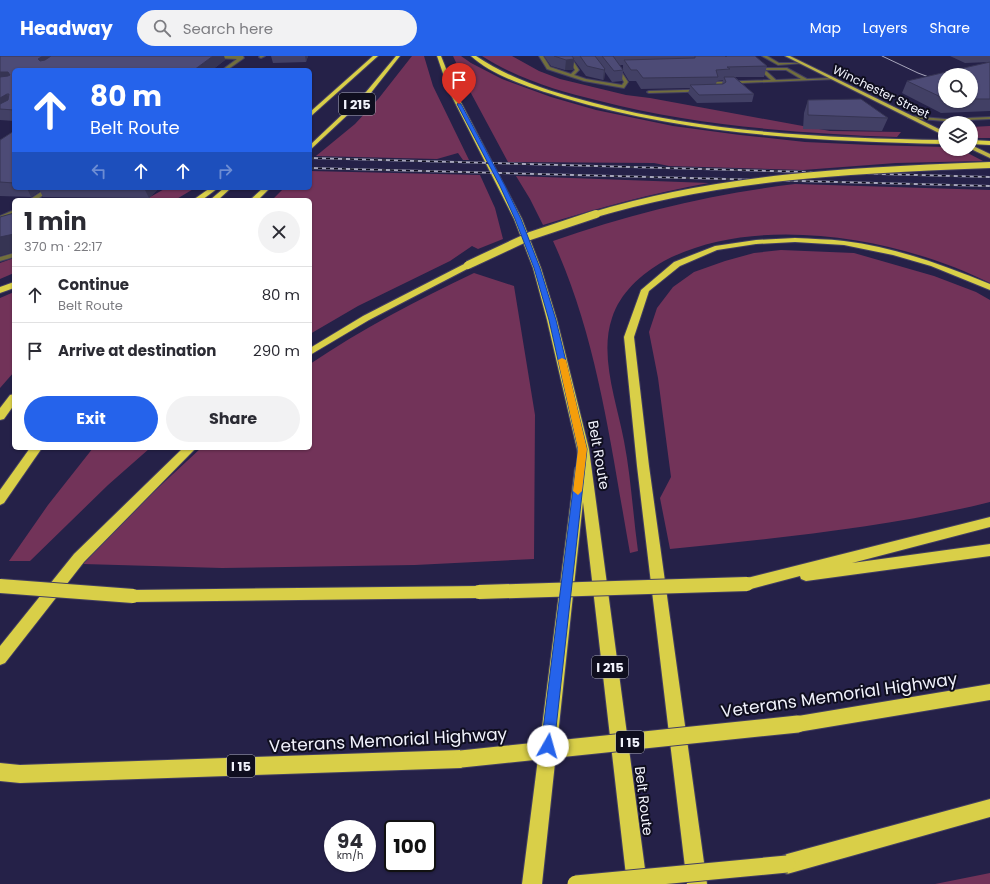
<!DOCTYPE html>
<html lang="en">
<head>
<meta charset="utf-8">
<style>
	body { margin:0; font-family:Poppins,sans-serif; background:#f2f2f3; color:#2b2b33; height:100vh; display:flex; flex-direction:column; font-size:15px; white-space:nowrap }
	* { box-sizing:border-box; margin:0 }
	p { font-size:13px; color:#7c7c81 }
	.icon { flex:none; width:22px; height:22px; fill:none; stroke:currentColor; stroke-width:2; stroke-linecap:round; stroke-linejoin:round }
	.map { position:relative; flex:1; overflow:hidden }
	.side { position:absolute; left:12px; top:142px; width:300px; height:252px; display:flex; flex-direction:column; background:#fff; border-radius:6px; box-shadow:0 1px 3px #0004 }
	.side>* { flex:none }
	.guide { position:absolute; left:12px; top:12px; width:300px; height:122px; border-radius:6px; box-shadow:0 1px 3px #0004; background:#2563eb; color:#fff; overflow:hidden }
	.tools { position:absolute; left:938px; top:12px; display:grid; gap:8px }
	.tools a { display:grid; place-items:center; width:40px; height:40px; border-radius:50%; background:#fff; box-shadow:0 1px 3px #0004; font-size:20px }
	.speed { position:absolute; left:324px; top:764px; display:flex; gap:8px; font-size:20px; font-weight:700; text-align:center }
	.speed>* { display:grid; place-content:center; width:52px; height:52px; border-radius:50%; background:#fff; box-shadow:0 1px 3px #0004; line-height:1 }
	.speed small { font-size:10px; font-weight:400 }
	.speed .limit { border:2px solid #111; border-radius:6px; background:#fff; color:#111 }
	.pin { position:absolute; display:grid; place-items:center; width:34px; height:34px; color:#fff; margin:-41px -17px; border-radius:50% 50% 50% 0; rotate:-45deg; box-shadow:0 0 4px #0007 }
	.pin .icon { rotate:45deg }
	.me { position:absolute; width:44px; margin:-22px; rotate:7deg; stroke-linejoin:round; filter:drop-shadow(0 0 3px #0008) }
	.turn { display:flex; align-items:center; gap:14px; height:84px; padding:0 12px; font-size:18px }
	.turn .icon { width:52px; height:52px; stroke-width:2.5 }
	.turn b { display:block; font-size:28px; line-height:34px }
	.lanes { display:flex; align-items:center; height:38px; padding:0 12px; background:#0003; justify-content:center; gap:20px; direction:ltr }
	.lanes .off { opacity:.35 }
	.round { display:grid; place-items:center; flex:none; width:42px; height:42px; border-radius:21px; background:#f2f2f3 }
	.summary { display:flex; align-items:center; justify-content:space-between; height:68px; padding:0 12px }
	h1 { font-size:24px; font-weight:700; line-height:30px }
	.primary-button { display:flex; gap:8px; margin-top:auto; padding:8px 12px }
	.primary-button a { flex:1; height:46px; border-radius:24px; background:#2563eb; color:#fff; font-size:16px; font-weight:700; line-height:46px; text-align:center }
	.primary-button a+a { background:#f2f2f3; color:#2b2b33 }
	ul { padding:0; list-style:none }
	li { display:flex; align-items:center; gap:12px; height:56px; padding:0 12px; border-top:1px solid #e1e1e2 }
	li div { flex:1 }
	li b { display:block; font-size:15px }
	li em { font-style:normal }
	header { display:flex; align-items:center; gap:24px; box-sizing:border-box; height:56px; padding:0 20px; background:#2563eb; color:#fff }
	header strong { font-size:19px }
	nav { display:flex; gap:22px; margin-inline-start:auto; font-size:14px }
	.search { width:280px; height:36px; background:#f2f2f3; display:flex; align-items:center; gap:10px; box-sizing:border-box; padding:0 14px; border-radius:22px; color:#7c7c81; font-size:15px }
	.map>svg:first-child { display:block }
	.green { fill:#723359 }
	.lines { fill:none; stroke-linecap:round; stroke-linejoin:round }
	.minor-casing { stroke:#423e61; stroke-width:2 }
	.major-casing { stroke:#423e61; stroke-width:2 }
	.highway-casing { stroke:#423e61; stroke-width:2 }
	.minor { fill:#716e3d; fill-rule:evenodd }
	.major { fill:#bcb347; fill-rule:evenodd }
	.highway { fill:#d9cf48; fill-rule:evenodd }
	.tram { stroke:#a7a6bb; stroke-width:1 }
	.rail-casing { stroke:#a7a6bb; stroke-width:2 }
	.rail { stroke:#0f0e1f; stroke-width:1.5; stroke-dasharray:4; stroke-linecap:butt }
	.highway-bridge-far3-casing { stroke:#423e61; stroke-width:8; stroke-linecap:butt }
	.highway-bridge-far2-casing { stroke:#423e61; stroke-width:10; stroke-linecap:butt }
	.highway-bridge-far1-casing { stroke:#423e61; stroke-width:16; stroke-linecap:butt }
	.highway-bridge-casing { stroke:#423e61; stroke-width:19; stroke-linecap:butt }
	.highway-bridge-far3 { stroke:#d9cf48; stroke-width:6 }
	.highway-bridge-far2 { stroke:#d9cf48; stroke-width:8 }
	.highway-bridge-far1 { stroke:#d9cf48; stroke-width:14 }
	.highway-bridge { stroke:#d9cf48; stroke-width:17 }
	.wall { fill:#424065; fill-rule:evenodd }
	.shaded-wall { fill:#363453 }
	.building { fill:#4d4b76; stroke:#363453 }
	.route { fill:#2563eb; stroke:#184099 }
	.slow { fill:#f59e0b }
	.labels { text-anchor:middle; stroke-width:4; stroke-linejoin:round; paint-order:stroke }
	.far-street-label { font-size:12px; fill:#f1f2fc; stroke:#0f0e1f }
	.shield { fill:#0f0e1f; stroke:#adaeba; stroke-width:1 }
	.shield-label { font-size:13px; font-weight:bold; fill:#f1f2fc }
	.street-label { font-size:14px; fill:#f1f2fc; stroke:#0f0e1f }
	.near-street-label { font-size:17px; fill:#f1f2fc; stroke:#0f0e1f }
</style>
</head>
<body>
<header>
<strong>Headway</strong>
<div class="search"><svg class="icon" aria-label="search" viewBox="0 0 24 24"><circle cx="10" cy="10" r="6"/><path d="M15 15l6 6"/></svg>Search here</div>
<nav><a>Map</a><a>Layers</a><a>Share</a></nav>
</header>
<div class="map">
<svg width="990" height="828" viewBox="0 0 990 828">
	<rect width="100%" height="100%" fill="#252148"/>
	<g class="green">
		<polygon points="412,0 424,0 433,30 469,104 463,104 458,97 437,103 316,100 355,68 379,42"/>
		<polygon points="453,0 461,0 471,7 502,23 551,41 596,54 673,70 740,79 805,86 871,89 945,91 945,93 960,93 983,105 896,107 803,114 669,110 654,107 508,106 465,26"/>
		<path d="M 482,0 L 512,0 L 539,15 L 560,23 L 626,39 L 650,42 L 830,75 L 901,76 L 897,81 C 797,77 697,70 600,45 C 558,35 518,23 482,0 Z"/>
		<polygon points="990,70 990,82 971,82 971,71"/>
		<polygon points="310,115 480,119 495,152 503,183 478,193 472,190 450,205 358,250 310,278 310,144 272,144 284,132 310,132"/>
		<path d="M 516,120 L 709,127 C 652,137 598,152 543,169 L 530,143 Z"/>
		<path d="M 795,128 L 990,134 L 990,227 C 900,182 756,156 664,205 C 641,218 620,237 612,262 C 599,300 617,347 624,385 C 631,421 633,459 638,495 L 630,497 C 611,392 598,283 553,185 C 632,157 712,138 795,128 Z"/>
		<polygon points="166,132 195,132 175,144 145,144"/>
		<path d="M 781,194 L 854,197 L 934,220 L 976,236 L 990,244 L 990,446 C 885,472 777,482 670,493 L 660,442 L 671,421 L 658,322 L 649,276 L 657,252 L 673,231 L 694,216 L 725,205 L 754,197 Z"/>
		<polygon points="14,202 14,217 0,223 0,207"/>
		<path d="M 474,217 L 514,230 L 535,359 L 534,503 L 415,509 L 222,512 L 83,508 L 117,470 L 201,392 L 310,392 L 310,308 C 362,273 417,244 474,217 Z"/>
		<polygon points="14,236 14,316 0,332 0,242"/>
		<polygon points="93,392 150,392 108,429 30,505 9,505 48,449"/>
		<polygon points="990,817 990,828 935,828"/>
	</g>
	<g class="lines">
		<g class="minor-casing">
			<g id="minor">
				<polygon points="211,0 243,0 244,2 227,14 222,14 237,3 212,2 210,1"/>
				<polygon points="260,0 265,0 261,2 259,1"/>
				<polygon points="539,0 543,0 550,11 571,18 575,14 566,0 570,0 579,14 574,19 586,23 622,29 624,26 607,0 611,0 628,26 624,32 584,25 547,13"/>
				<polygon points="762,0 767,0 779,7 803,7 778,9"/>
				<path d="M 761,12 L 787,12 L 807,23 L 834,22 L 836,23 L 719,28 L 723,34 L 721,35 L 649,37 L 647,36 L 649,35 L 718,33 L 714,26 L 771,24 L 760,14 ZM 765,14 L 786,14 L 801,23 L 776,24 Z"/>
				<polygon points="910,60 945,63 990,61 990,63 945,65 908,62"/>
				<polygon points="47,132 54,132 36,144 29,144"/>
				<polygon points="14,154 14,158 0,164 0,160"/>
				<polygon points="14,197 14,201 0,205 0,201"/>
			</g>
		</g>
		<g class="major-casing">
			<g id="major">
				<polygon points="785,0 790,0 945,76 945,80"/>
				<polygon points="971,89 990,98 990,102 971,93"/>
			</g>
		</g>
		<g class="highway-casing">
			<g id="highway">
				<polygon points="373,0 378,0 310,61 310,56"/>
				<polygon points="396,0 400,0 370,38 310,94 310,89 366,36"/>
				<polygon points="437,0 441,0 455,35 522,163 541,212 557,264 589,393 647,828 627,828 583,446 542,828 522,828 575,412 579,408 577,393 547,264 533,212 514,163 449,35"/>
				<path d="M 471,0 L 476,0 C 512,24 552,36 594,47 C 709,77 827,82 945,84 L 945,88 C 817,85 688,79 564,42 C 534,33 494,21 471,0 Z"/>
				<polygon points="971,84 990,85 990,89 971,88"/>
				<polygon points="210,132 218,132 202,144 193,144"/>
				<polygon points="224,132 231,132 218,144 210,144"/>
				<polygon points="263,132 270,132 258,144 250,144"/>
				<path d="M 795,182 C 811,183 828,183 844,185 C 895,191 943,209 990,228 L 990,234 L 931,210 L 893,199 L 844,189 L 795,186 L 756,188 L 717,194 L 680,210 L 649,235 L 634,281 L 649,410 L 707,828 L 687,828 L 637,410 L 624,281 L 641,234 L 674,206 L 715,190 L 756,184 Z"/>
				<polygon points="468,206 472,209 471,211 369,264 310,299 310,292 363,260"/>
				<polygon points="14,226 14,232 0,237 0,231"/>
				<polygon points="14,338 14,349 4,363 0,364 0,352 10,339"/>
				<polygon points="30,392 42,392 4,447 0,449 0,434"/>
				<polygon points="183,392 196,392 84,506 5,607 0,609 0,590 74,498"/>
				<polygon points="990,461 990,471 852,507 990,488 990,500 806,525 801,523 800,520 747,534 742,532 740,528 742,524 747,522"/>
				<polygon points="479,530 484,532 486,536 484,540 479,542 133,546 128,544 126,540 128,536 133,534"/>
				<polygon points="990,628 990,644 798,676 792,674 790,668 792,662 798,660"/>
				<polygon points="461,694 467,697 470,703 467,709 461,712 20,727 0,725 0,707 20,709"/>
				<polygon points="990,743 990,761 787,818 780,815 777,808 780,801 787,798"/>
			</g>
		</g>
		<use href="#minor" class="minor"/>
		<use href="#major" class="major"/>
		<use href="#highway" class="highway"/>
		<polyline class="tram" points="882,0 918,17 945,27"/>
		<g class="rail-casing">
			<g id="rail">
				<polyline points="310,102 990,121"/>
				<polyline points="310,112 990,130"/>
			</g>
		</g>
		<use href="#rail" class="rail"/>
		<g class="highway-bridge-far3-casing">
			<path id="highway-bridge-far3" d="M 593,159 C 721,120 857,114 990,109"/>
		</g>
		<g class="highway-bridge-far2-casing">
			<polyline id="highway-bridge-far2" points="468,209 530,180 596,158"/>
		</g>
		<g class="highway-bridge-far1-casing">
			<g id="highway-bridge-far1">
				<polyline points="0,530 133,540"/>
				<polyline points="479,536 747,528"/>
			</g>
		</g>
		<g class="highway-bridge-casing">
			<g id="highway-bridge">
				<polyline points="461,703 798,668"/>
				<polyline points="576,828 787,808"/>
			</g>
		</g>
		<use href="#highway-bridge-far3" class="highway-bridge-far3"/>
		<use href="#highway-bridge-far2" class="highway-bridge-far2"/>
		<use href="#highway-bridge-far1" class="highway-bridge-far1"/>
		<use href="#highway-bridge" class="highway-bridge"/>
	</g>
	<g class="wall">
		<polygon points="0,0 224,0 225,4 212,14 14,14 14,65 0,64"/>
		<polygon points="271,0 308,0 306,6 273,7"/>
		<path d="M 544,0 L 755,0 L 767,10 L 764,21 L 735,21 L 754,38 L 752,46 L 697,47 L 688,37 L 690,32 L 641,33 L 636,25 L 629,25 L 623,15 L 622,25 L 612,26 L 605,16 L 604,24 L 603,24 L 586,20 L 574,4 L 573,14 L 565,14 L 551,10 ZM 620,9 L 623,9 L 623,14 ZM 723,24 L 722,28 L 716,28 L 717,25 Z"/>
		<path d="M 950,0 L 990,0 L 990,55 L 941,57 L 902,37 L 907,25 L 990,6 L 965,7 ZM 945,19 L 971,19 L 971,45 L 945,45 Z"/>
		<polygon points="808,44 888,62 882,75 803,73 804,57"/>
		<polygon points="14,75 14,132 159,132 149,142 43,141 40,135 31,141 0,140 0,84"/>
	</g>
	<g class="shaded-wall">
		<polygon points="43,0 60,0 44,14 38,3"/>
		<polygon points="213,0 224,0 225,4 212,14 194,14"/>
		<polygon points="305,0 308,0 306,6"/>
		<polygon points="574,3 573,14 565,14 566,4"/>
		<polygon points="605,13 604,24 603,24 604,14"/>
		<polygon points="0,16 8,16 14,26 0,28"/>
		<polygon points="7,38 13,50 0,53 0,42"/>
		<polygon points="27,132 38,132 40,135 31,141"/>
		<polygon points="144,132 159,132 149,142"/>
		<polygon points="14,178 14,196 0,200 0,181"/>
	</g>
	<g class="building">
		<polygon points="0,0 43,0 38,3 40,5 45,4 51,0 213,0 194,14 14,14 14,54 0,53 0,48 8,44 9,38 7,38 0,42 0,21 8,20 10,19 8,16 0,16"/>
		<polygon points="554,0 572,0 574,3 566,4"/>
		<polygon points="580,0 595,0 605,13 604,14 587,10"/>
		<polygon points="602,0 613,0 623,14 614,15"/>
		<polygon points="695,0 725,0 726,1 727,0 755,0 767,10 727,11 730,13 716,14 718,21 643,22 637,14 631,14 624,4 695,2"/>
		<polygon points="990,6 990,43 971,43 971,19 945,19 945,43 907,25"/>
		<polygon points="724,21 734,21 754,38 699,39 690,29 723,28 726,26"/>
		<polygon points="861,43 888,62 808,59 808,44"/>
		<polygon points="14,75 14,127 0,126 0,84"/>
		<polygon points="14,157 14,178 0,181 0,161"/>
	</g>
	<polygon class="route" points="459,47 461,48 505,130 521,163 540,212 556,264 587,393 554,690 552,694 548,696 543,694 541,690 578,393 549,264 534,212 515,163 500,130 457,48"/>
	<polygon class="slow" points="562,302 566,304 587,393 582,435 578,439 573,435 578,393 558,304"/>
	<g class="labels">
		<g class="far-street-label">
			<text transform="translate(881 36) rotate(26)" y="4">Winchester Street</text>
		</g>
		<g class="shield">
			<rect x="339" y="37" width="36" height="22" rx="3"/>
			<rect x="592" y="600" width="36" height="22" rx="3"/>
			<rect x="616" y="675" width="28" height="22" rx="3"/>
			<rect x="227" y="699" width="28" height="22" rx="3"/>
		</g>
		<g class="shield-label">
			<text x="357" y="53">I 215</text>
			<text x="610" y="616">I 215</text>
			<text x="630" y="691">I 15</text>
			<text x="241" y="715">I 15</text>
		</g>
		<g class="street-label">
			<text transform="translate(599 399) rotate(80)" y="5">Belt Route</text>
			<text transform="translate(644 745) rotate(83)" y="5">Belt Route</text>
		</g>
		<g class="near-street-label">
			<text transform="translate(839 639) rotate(-8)" y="6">Veterans Memorial Highway</text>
			<text transform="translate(388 684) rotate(-3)" y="6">Veterans Memorial Highway</text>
		</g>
	</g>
</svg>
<div class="tools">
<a><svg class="icon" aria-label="search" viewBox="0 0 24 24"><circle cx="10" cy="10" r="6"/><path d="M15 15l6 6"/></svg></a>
<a><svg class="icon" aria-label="layers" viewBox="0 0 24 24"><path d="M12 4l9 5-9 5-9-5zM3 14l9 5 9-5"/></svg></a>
</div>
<div class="speed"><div>94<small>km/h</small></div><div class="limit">100</div></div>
<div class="pin" style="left:459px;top:48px;background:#d93025"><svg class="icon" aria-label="arrive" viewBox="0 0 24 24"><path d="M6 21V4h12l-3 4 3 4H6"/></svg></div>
<svg class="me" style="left:548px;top:690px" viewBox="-20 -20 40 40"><circle r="19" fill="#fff"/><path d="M0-13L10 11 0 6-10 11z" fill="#2563eb"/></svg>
<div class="guide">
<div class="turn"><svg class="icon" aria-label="ahead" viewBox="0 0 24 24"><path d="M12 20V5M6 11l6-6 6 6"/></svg><div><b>80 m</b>Belt Route</div></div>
<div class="lanes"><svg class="icon off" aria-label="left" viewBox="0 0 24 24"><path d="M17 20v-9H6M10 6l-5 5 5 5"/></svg><svg class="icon" aria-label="ahead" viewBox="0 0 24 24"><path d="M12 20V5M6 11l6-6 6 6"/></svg><svg class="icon" aria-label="ahead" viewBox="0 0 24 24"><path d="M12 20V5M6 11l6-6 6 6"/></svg><svg class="icon off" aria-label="right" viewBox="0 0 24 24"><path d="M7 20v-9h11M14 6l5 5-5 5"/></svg></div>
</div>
<section class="side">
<div class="summary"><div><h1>1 min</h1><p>370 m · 22:17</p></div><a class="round"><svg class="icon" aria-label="close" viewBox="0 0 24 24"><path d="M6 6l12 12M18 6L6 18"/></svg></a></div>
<ul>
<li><svg class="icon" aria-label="ahead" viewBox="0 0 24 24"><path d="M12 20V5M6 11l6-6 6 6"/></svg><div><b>Continue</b><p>Belt Route</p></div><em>80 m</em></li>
<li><svg class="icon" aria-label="arrive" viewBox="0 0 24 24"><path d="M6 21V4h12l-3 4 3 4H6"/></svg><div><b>Arrive at destination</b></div><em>290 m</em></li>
</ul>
<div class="primary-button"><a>Exit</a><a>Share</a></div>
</section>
</div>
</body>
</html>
